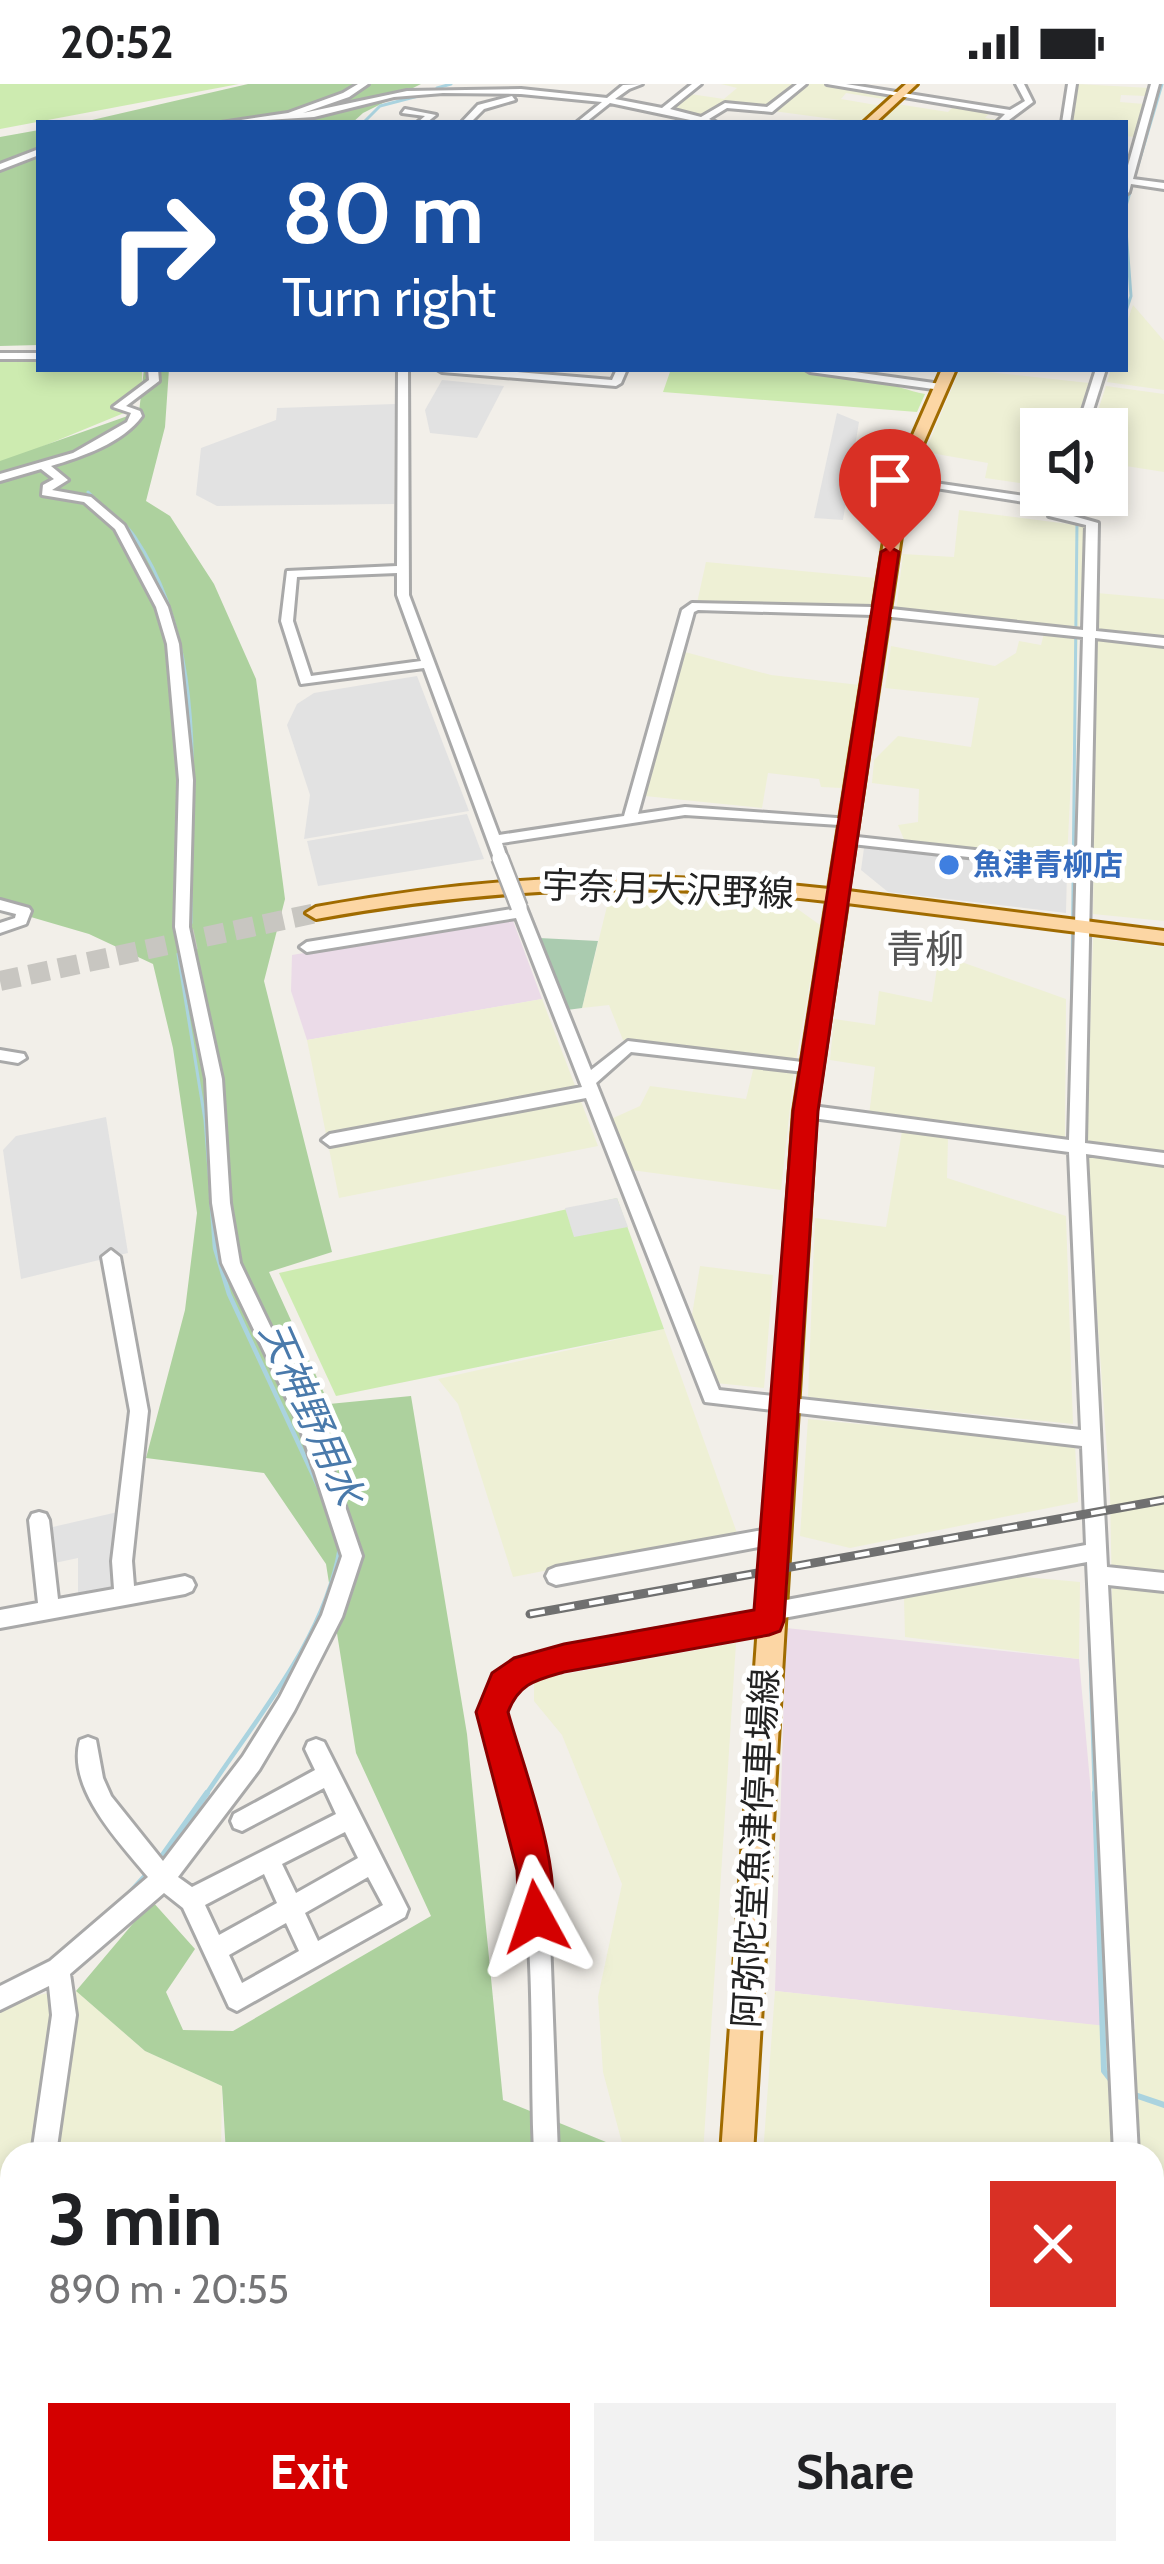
<!DOCTYPE html>
<html lang="en">
<head>
<meta charset="utf-8">
<style>
	body { margin:0; font-family:Cabin,"Noto Sans JP",sans-serif; background:#f2f2f2; color:#202124; height:100vh; display:flex; flex-direction:column; font-size:45px; white-space:nowrap }
	* { box-sizing:border-box; margin:0 }
	p { font-size:39px; color:#757577 }
	.icon { flex:none; width:66px; height:66px; fill:none; stroke:currentColor; stroke-width:2; stroke-linecap:round; stroke-linejoin:round }
	.map { position:relative; flex:1; overflow:hidden }
	.side { position:absolute; left:0px; top:2058px; width:1164px; height:423px; display:flex; flex-direction:column; background:#fff; border-radius:36px 36px 0 0; box-shadow:0 6px 18px #0003 }
	.side>* { flex:none }
	.top-card { position:absolute; left:36px; top:36px; width:1092px; height:252px; border-radius:0px; box-shadow:0 6px 18px #0003; background:#1a4fa0; color:#fff; overflow:hidden }
	.buttons { position:absolute; left:1020px; top:324px; display:grid; gap:24px }
	.buttons a { display:grid; place-items:center; width:108px; height:108px; border-radius:0px; background:#fff; box-shadow:0 6px 18px #0003; font-size:60px }
	.pin { position:absolute; display:grid; place-items:center; width:102px; height:102px; color:#fff; margin:-123px -51px; border-radius:50% 50% 50% 0; rotate:-45deg; box-shadow:0 0 12px #0007 }
	.pin .icon { rotate:45deg }
	.me { position:absolute; width:132px; margin:-66px; rotate:355deg; stroke-linejoin:round; filter:drop-shadow(0 0 9px #0008) }
	.turn { display:flex; align-items:center; gap:42px; height:252px; padding:0 48px; font-size:54px }
	.turn .icon { width:156px; height:156px; stroke-width:2.5 }
	.turn b { display:block; font-size:84px; line-height:102px }
	.round { display:grid; place-items:center; flex:none; width:126px; height:126px; border-radius:0px; background:#f2f2f2 }
	.summary { display:flex; align-items:center; justify-content:space-between; height:204px; padding:0 48px }
	h1 { font-size:72px; font-weight:700; line-height:90px }
	.primary-button { display:flex; gap:24px; margin-top:auto; padding:24px 48px }
	.primary-button a { flex:1; height:138px; border-radius:0px; background:#d40000; color:#fff; font-size:48px; font-weight:700; line-height:138px; text-align:center }
	.primary-button a+a { background:#f2f2f2; color:#202124 }
	.status { display:flex; justify-content:space-between; align-items:center; height:84px; padding:0 60px; background:#fff; direction:ltr }
	.status svg { height:33px; fill:currentColor }
	.map>svg:first-child { display:block }
	.industrial { fill:#ebdbe8 }
	.farmland { fill:#eef0d5 }
	.grass { fill:#cdebb0 }
	.forest { fill:#add19e }
	.cemetery { fill:#aacbaf }
	.parking { fill:#e2e2e2 }
	.lines { fill:none; stroke-linecap:round; stroke-linejoin:round }
	.stream-far2 { stroke:#aad3df; stroke-width:3 }
	.stream-far1 { stroke:#aad3df; stroke-width:4.5 }
	.stream { stroke:#aad3df; stroke-width:6 }
	.major-tunnel { stroke:#c8c6c1; stroke-width:20; stroke-dasharray:20 10; stroke-linecap:butt }
	.minor-casing { stroke:#a9a9a9; stroke-width:6 }
	.major-casing { stroke:#a06b00; stroke-width:6 }
	.minor { fill:#fff; fill-rule:evenodd }
	.major { fill:#fcd6a4; fill-rule:evenodd }
	.rail-casing { stroke:#707070; stroke-width:9 }
	.rail { stroke:#fff; stroke-width:4.5; stroke-dasharray:15; stroke-linecap:butt }
	.minor-bridge-casing { stroke:#a9a9a9; stroke-width:20; stroke-linecap:butt }
	.minor-bridge { stroke:#fff; stroke-width:15 }
	.route { fill:#d40000; stroke:#8a0000; stroke-width:3 }
	.shop-dot { fill:#3f7fe0; stroke:#fff; stroke-width:4.5 }
	.labels { text-anchor:middle; stroke-width:10; stroke-linejoin:round; paint-order:stroke }
	.far-shop-label { font-size:30px; font-weight:bold; fill:#366cbe; stroke:#fff; text-anchor:start }
	.street-label { font-size:36px; fill:#222; stroke:#fff }
	.neighbourhood-label { font-size:39px; fill:#555; stroke:#fff }
	.water-label { font-size:39px; font-style:italic; fill:#4a7aab; stroke:#fff }
</style>
</head>
<body>
<div class="status"><b>20:52</b><svg viewBox="0 0 49 12"><path d="M0 12V9h3v3zM5 12V6h3v6zM10 12V3h3v9zM15 12V0h3v12zM26 1h20v11H26zM47 4h2v5h-2z"/></svg></div>
<div class="map">
<svg width="1164" height="2480" viewBox="0 0 1164 2480">
	<rect width="100%" height="100%" fill="#f2efe9"/>
	<g class="industrial">
		<polygon points="512,834 542,915 307,956 291,907 292,871"/>
		<polygon points="786,1544 1079,1575 1112,1943 775,1907"/>
	</g>
	<g class="farmland">
		<polygon points="721,0 797,0 764,26 724,20 699,33 667,27 690,10 724,15 737,4"/>
		<polygon points="805,0 825,0 893,11 889,16 846,9 841,15 882,22 863,39 773,27"/>
		<polygon points="1077,0 1150,4 1146,12 1121,11 1120,18 1144,20 1135,53 1125,52 1125,39 1071,39"/>
		<polygon points="897,20 948,28 955,21 991,27 985,34 998,36 878,39"/>
		<polygon points="1133,221 1164,257 1164,306 1107,298 1111,285 1125,285 1125,244"/>
		<polygon points="960,285 1089,299 1074,345 1041,345 1041,402 985,394 988,379 925,368"/>
		<polygon points="1106,302 1164,310 1164,388 1107,379 1107,345 1092,345"/>
		<polygon points="959,426 1085,442 1079,547 896,528 903,470 954,473"/>
		<polygon points="706,478 876,494 870,524 697,519"/>
		<polygon points="1097,509 1164,515 1164,554 1096,548"/>
		<polygon points="1044,549 1078,554 1067,775 905,758 898,741 918,738 919,705 872,699 874,676 898,652 971,663 979,614 885,604 891,562 995,582 1016,569 1019,557 1041,561"/>
		<polygon points="1097,556 1164,563 1164,837 1093,830"/>
		<polygon points="685,568 771,591 860,601 842,704 821,703 819,695 768,689 762,724 645,712"/>
		<polygon points="610,810 792,821 820,841 796,977 623,956 609,921 582,924"/>
		<polygon points="1093,854 1164,863 1164,2480 809,2480 806,2469 1152,2469 1152,2070 763,2070 775,1907 1135,1945 1113,1565 1110,1410 1086,1076"/>
		<polygon points="939,870 1066,915 1065,1057 869,1031 875,983 830,976 834,935 875,941 879,907 932,918"/>
		<polygon points="542,915 598,1062 339,1114 307,956"/>
		<polygon points="754,982 794,987 781,1106 631,1086 611,1035 640,1022 650,1002 746,1015"/>
		<polygon points="902,1047 948,1054 947,1094 1066,1132 1073,1340 808,1313 815,1134 886,1143"/>
		<polygon points="700,1182 773,1191 764,1304 716,1299 692,1231"/>
		<polygon points="664,1245 737,1449 513,1493 458,1320 438,1295"/>
		<polygon points="808,1335 1075,1361 1078,1418 850,1464 800,1452"/>
		<polygon points="1013,1492 1080,1498 1079,1575 905,1553 904,1514"/>
		<polygon points="736,1559 703,2070 625,2070 603,1988 598,1913 622,1800 562,1651 534,1617 534,1596"/>
		<polygon points="76,1907 145,1967 222,2002 221,2070 54,2070"/>
		<polygon points="48,1909 51,1930 33,2070 12,2070 12,2109 0,2110 0,1920"/>
		<polygon points="12,2381 12,2469 316,2469 316,2480 0,2480"/>
	</g>
	<g class="grass">
		<polygon points="0,0 239,0 0,45"/>
		<polygon points="39,274 39,285 142,285 142,298 124,329 0,380 0,278"/>
		<path d="M 671,285 C 736,285 817,280 880,297 C 895,301 908,307 925,310 L 917,328 L 663,308 Z"/>
		<polygon points="617,1114 664,1245 336,1312 279,1189"/>
	</g>
	<g class="forest">
		<polygon points="248,0 421,0 363,29 352,39 79,39"/>
		<polygon points="39,46 39,261 0,262 0,53"/>
		<polygon points="144,285 169,285 165,343 146,417 170,432 214,500 256,595 285,815 264,897 332,1168 269,1188 329,1320 411,1312 467,1650 503,2016 606,2058 609,2070 226,2070 222,2002 145,1967 76,1907 152,1817 195,1865 166,1908 183,1946 233,1947 431,1832 356,1669 326,1480 264,1389 146,1374 185,1226 197,1129 173,964 153,880 89,850 0,824 0,377 139,328"/>
	</g>
	<polygon class="cemetery" points="539,854 598,857 582,924 567,926"/>
	<g class="parking">
		<polygon points="442,296 504,302 477,354 430,349 425,326"/>
		<polygon points="395,320 394,420 217,422 196,411 201,364 276,336 277,324"/>
		<polygon points="837,329 859,338 843,436 814,434"/>
		<polygon points="417,592 469,727 304,755 310,711 287,641 297,620 314,609"/>
		<polygon points="467,730 484,775 318,802 307,757"/>
		<polygon points="864,764 1067,786 1066,829 888,808 861,786"/>
		<polygon points="106,1033 128,1169 21,1195 3,1066 16,1052"/>
		<polygon points="617,1114 628,1143 574,1153 565,1124"/>
		<polygon points="122,1427 120,1507 78,1516 78,1474 50,1480 44,1445"/>
	</g>
	<g class="lines">
		<g class="stream-far2">
			<polyline points="437,4 451,0"/>
			<polyline points="363,39 380,22 422,11"/>
			<polyline points="1125,125 1162,0"/>
			<polyline points="1125,133 1131,212 1125,230"/>
			<polyline points="1088,345 1107,285"/>
			<path d="M 88,408 C 103,424 123,435 135,453 C 192,538 195,645 192,743"/>
			<polyline points="1063,433 1068,411"/>
			<polyline points="191,766 191,839"/>
			<polyline points="178,870 205,1036 211,1113"/>
			<polyline points="1071,985 1077,438"/>
		</g>
		<g class="stream-far1">
			<polyline points="211,1110 215,1164 229,1210 321,1408"/>
			<polyline points="1089,1518 1095,1712"/>
			<path d="M 205,1712 C 256,1634 324,1557 340,1464"/>
		</g>
		<g class="stream">
			<polyline points="1095,1709 1104,1987 1111,1996"/>
			<polyline points="158,1778 207,1709"/>
			<polyline points="130,1809 151,1786"/>
			<polyline points="1129,2009 1164,2021"/>
		</g>
		<polyline class="major-tunnel" points="0,897 316,829"/>
		<g class="minor-casing">
			<g id="minor">
				<polygon points="358,0 368,0 349,13 303,29 407,7 521,5 607,14 623,1 642,0 629,5 615,15 662,24 692,0 701,0 670,25 701,33 725,19 767,23 797,0 806,0 772,28 727,24 709,35 717,39 693,39 695,37 610,19 585,39 576,39 602,18 521,10 443,9 394,13 314,33 221,39 288,29 343,9"/>
				<polygon points="827,0 846,0 1010,26 1025,17 1016,0 1024,0 1033,18 1005,39 996,39 1005,30"/>
				<polygon points="1068,0 1076,0 1070,39 1062,39"/>
				<polygon points="1151,0 1159,0 1133,95 1164,99 1164,105 1131,100 1129,108 1125,111 1125,92"/>
				<polygon points="512,12 515,16 484,25 470,39 461,39 478,21"/>
				<polygon points="405,25 436,31 426,39 417,39 425,32 402,29"/>
				<polygon points="39,65 39,71 0,86 0,80"/>
				<rect x="0" y="269" width="39" height="6"/>
				<path d="M 148,285 L 158,285 L 159,297 L 126,322 L 140,327 L 142,332 C 123,359 81,373 51,382 L 68,396 L 52,406 L 91,413 L 124,441 L 168,523 L 179,560 L 193,696 L 189,843 L 222,995 L 230,1119 L 240,1179 L 317,1340 L 362,1472 L 342,1533 L 294,1627 L 259,1686 L 178,1793 L 192,1803 L 336,1730 L 324,1704 L 242,1747 L 234,1744 L 231,1737 L 234,1730 L 315,1686 L 305,1665 L 308,1658 L 316,1655 L 324,1658 L 408,1825 L 405,1833 L 237,1927 L 229,1923 L 183,1824 L 164,1809 L 70,1890 L 76,1931 L 56,2070 L 32,2070 L 52,1931 L 49,1902 L 0,1926 L 0,1902 L 50,1877 L 148,1793 C 120,1759 66,1704 80,1656 L 88,1653 L 96,1656 L 103,1694 L 111,1712 L 163,1777 L 243,1672 L 280,1613 L 322,1531 L 342,1472 L 299,1340 L 222,1179 L 212,1119 L 206,995 L 175,843 L 179,696 L 167,560 L 156,523 L 115,445 L 84,418 L 42,411 L 43,401 L 54,395 L 41,385 L 0,397 L 0,390 L 73,369 L 127,338 L 131,329 L 113,323 L 149,296 ZM 345,1748 L 358,1774 L 296,1809 L 282,1780 ZM 264,1790 L 277,1819 L 219,1851 L 205,1821 ZM 368,1793 L 383,1821 L 318,1857 L 305,1829 ZM 286,1839 L 299,1867 L 242,1899 L 229,1871 Z"/>
				<path d="M 398,285 L 408,285 L 409,511 L 499,751 L 624,732 L 682,526 L 692,519 L 873,523 L 1083,546 L 1086,441 L 1049,432 L 1050,422 L 904,399 L 898,396 L 900,394 L 1053,416 L 1054,411 L 1066,411 L 1059,428 L 1098,439 L 1096,547 L 1164,554 L 1164,562 L 1095,554 L 1085,1059 L 1164,1069 L 1164,1081 L 1086,1070 L 1107,1483 L 1164,1489 L 1164,1507 L 1108,1501 L 1138,2070 L 1114,2070 L 1087,1478 L 778,1535 L 776,1543 L 769,1546 C 701,1557 565,1569 511,1607 L 506,1631 L 508,1651 L 536,1750 L 549,1828 L 558,2070 L 534,2070 C 529,1964 538,1855 514,1752 C 505,1712 465,1629 496,1593 C 523,1561 712,1537 760,1529 L 763,1522 L 770,1519 L 1086,1461 L 1082,1362 L 705,1318 L 586,1014 L 330,1062 L 322,1056 L 330,1050 L 582,1003 L 516,834 L 307,868 L 300,863 L 307,858 L 512,825 L 514,820 L 519,818 L 526,823 L 591,986 L 628,957 L 819,980 L 821,984 L 819,988 L 813,989 L 631,968 L 596,999 L 719,1306 L 1081,1346 L 1069,1068 L 805,1033 L 797,1027 L 805,1021 L 1069,1056 L 1083,553 L 873,531 L 698,526 L 694,528 L 638,730 L 685,723 L 850,735 L 855,736 L 855,742 L 685,731 L 502,759 L 507,774 L 500,778 L 495,777 L 424,584 L 301,600 L 281,537 L 287,487 L 397,482 ZM 397,489 L 397,511 L 421,577 L 311,592 L 293,537 L 297,493 Z"/>
				<polygon points="437,285 480,285 612,296 617,285 627,285 621,299 616,302 442,288"/>
				<polygon points="805,285 833,285 941,300 946,303 941,306 810,288"/>
				<polygon points="1096,285 1106,285 1087,345 1077,345"/>
				<polygon points="848,752 1066,776 1073,780 1066,784 843,759 843,753"/>
				<polygon points="0,816 29,824 31,827 26,840 0,849 0,839 15,834 16,830 0,826"/>
				<polygon points="0,966 24,970 26,974 18,979 0,976"/>
				<polygon points="111,1166 120,1173 148,1327 132,1477 134,1502 185,1492 192,1495 195,1501 192,1507 185,1510 0,1544 0,1526 38,1519 29,1436 32,1430 39,1428 46,1430 49,1436 58,1515 114,1505 112,1477 130,1327 102,1173"/>
				<polygon points="774,1444 781,1446 784,1452 781,1458 774,1460 556,1501 549,1498 546,1492 549,1486 556,1483"/>
				<polygon points="1152,2186 1164,2187 1164,2213 1152,2212"/>
				<polygon points="12,2275 12,2374 10,2380 0,2384 0,2285 3,2279"/>
				<polygon points="507,2469 544,2469 538,2480 501,2480"/>
			</g>
		</g>
		<g class="major-casing">
			<g id="major">
				<polygon points="906,0 917,0 875,39 863,39"/>
				<path d="M 942,285 L 956,285 L 920,367 L 906,419 L 848,807 L 1164,847 L 1164,859 L 847,819 L 816,1027 L 753,2070 L 721,2070 L 794,1027 L 827,817 C 648,797 493,803 316,835 L 306,829 L 316,823 C 496,790 647,785 829,805 L 890,419 L 906,367 Z"/>
				<polygon points="755,2469 793,2469 796,2480 758,2480"/>
			</g>
		</g>
		<use href="#minor" class="minor"/>
		<use href="#major" class="major"/>
		<g class="rail-casing">
			<polyline id="rail" points="530,1530 1164,1416"/>
		</g>
		<use href="#rail" class="rail"/>
		<g class="minor-bridge-casing">
			<polyline id="minor-bridge" points="500,774 519,823"/>
		</g>
		<use href="#minor-bridge" class="minor-bridge"/>
	</g>
	<path class="route" d="M 890,463 L 899,468 L 818,1027 L 784,1537 L 780,1547 L 769,1551 L 564,1588 C 536,1596 519,1599 508,1628 C 522,1680 568,1796 548,1845 L 536,1850 L 524,1845 L 519,1833 L 517,1786 L 476,1628 L 492,1589 L 514,1574 L 564,1560 L 754,1526 L 793,1027 L 881,468 Z"/>
	<circle class="shop-dot" cx="949" cy="781" r="12"/>
	<g class="labels">
		<g class="far-shop-label">
			<text x="973" y="791">魚津青柳店</text>
		</g>
		<g class="street-label">
			<text transform="translate(668 805) rotate(2)" y="13">宇奈月大沢野線</text>
			<text transform="translate(755 1764) rotate(-87)" y="13">阿弥陀堂魚津停車場線</text>
		</g>
		<g class="neighbourhood-label">
			<text x="925" y="879">青柳</text>
		</g>
		<g class="water-label">
			<text transform="translate(312 1329) rotate(66)" y="14">天神野用水</text>
		</g>
	</g>
</svg>
<div class="buttons">
<a><svg class="icon" aria-label="sound" viewBox="0 0 24 24"><path d="M4 9h4l5-4v14l-5-4H4zM17 9q2 3 0 6"/></svg></a>
</div>
<div class="pin" style="left:890px;top:468px;background:#d93025"><svg class="icon" aria-label="arrive" viewBox="0 0 24 24"><path d="M6 21V4h12l-3 4 3 4H6"/></svg></div>
<svg class="me" style="left:536px;top:1833px" viewBox="-20 -20 40 40"><path d="M0-17L14 15 0 8-14 15z" fill="#d40000" stroke="#fff" stroke-width="4"/></svg>
<div class="top-card">
<div class="turn"><svg class="icon" aria-label="right" viewBox="0 0 24 24"><path d="M7 20v-9h11M14 6l5 5-5 5"/></svg><div><b>80 m</b>Turn right</div></div>
</div>
<section class="side">
<div class="summary"><div><h1>3 min</h1><p>890 m · 20:55</p></div><a class="round" style="background:#d93025;color:#fff"><svg class="icon" aria-label="close" viewBox="0 0 24 24"><path d="M6 6l12 12M18 6L6 18"/></svg></a></div>
<div class="primary-button"><a>Exit</a><a>Share</a></div>
</section>
</div>
</body>
</html>
